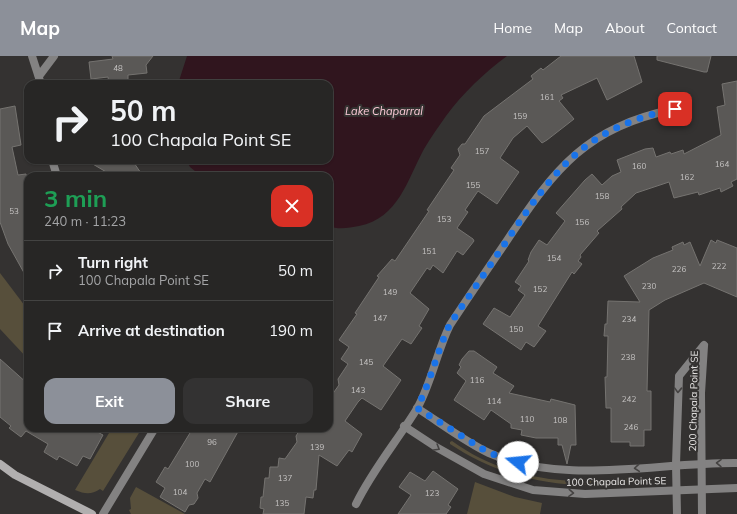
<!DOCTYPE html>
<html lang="en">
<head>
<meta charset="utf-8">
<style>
	body { margin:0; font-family:Mulish,sans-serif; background:#333232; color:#f1f3f6; height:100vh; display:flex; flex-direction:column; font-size:15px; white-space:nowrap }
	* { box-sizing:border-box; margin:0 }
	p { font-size:13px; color:#a4a5a7 }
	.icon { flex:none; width:22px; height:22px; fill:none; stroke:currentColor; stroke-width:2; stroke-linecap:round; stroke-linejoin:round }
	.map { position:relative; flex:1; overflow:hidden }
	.details { position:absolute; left:24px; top:116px; width:309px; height:260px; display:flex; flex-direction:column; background:#272625; border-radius:12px; box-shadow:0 1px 3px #0004,0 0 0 1px #434342 }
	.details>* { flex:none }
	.guide { position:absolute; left:24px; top:24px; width:309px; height:84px; border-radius:12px; box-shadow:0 1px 3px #0004,0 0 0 1px #434342; background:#272625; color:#f1f3f6; overflow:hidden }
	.pin { position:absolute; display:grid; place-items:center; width:34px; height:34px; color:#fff; margin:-17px; border-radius:8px; box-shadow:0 2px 6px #0006 }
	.me { position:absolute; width:44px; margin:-22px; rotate:287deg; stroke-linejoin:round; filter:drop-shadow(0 0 3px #0008) }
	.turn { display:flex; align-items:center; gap:14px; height:84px; padding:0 20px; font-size:18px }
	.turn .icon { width:52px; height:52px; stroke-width:2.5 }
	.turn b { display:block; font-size:28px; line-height:34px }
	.round { display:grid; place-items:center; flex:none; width:42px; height:42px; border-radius:12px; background:#333232 }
	.summary { display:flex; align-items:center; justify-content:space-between; height:68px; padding:0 20px }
	h1 { font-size:24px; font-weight:700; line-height:30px; color:#1e9e55 }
	.primary-button { display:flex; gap:8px; margin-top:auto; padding:8px 20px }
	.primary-button a { flex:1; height:46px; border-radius:12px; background:#8c9099; color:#fff; font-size:16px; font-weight:700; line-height:46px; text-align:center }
	.primary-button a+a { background:#333232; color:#f1f3f6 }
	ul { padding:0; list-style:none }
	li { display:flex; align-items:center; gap:12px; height:60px; padding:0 20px; border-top:1px solid #434342 }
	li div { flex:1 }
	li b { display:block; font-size:15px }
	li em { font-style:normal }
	header { display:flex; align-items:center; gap:24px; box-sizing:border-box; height:56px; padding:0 20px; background:#8c9099; color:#fff }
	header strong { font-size:19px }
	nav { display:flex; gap:22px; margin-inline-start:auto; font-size:14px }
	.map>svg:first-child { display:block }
	.green { fill:#574f3b }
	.water { fill:#30151e }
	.building { fill:#5a5856; stroke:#757370 }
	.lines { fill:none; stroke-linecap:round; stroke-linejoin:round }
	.street { stroke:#838282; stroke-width:8 }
	.secondary { stroke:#b1afaf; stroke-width:8 }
	.oneway { stroke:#444241 }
	.route { stroke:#1a73e8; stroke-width:7; stroke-dasharray:0 12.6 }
	.labels { text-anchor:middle; stroke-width:4; stroke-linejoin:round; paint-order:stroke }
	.number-label { font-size:8px; fill:#c5c3c2 }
	.street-label { font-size:10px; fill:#e9e7e6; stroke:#343231 }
	.water-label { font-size:11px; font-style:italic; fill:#fdcbd8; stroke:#343231 }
</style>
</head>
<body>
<header>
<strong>Map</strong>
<nav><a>Home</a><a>Map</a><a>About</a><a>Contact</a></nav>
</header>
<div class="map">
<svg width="737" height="458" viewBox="0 0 737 458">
	<rect width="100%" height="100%" fill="#343231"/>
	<g class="green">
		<polygon points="0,217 28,254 28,303 0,273"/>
		<path d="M 112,372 L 142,372 L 103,435 L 100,433 C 91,439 85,438 75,434 Z"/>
		<path d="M 452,385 C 486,410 532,424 574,425 C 595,426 616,423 638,422 L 641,424 C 633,428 620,427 611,428 C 554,433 498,420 450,388 L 450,386 Z"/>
		<polygon points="475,426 515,441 542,447 540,458 467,458"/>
		<polygon points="136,431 185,458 131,458 129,454 131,453 130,442"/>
	</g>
	<path class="water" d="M 187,0 L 507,0 C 484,17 463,37 446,60 C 439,70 431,81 424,93 C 407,124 399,162 359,170 C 349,172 338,174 329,170 L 329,120 L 201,120 L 190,111 L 186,104 L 329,104 L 329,28 L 178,28 Z"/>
	<g class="building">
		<polygon points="112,0 153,0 146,9 147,17 128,19 128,28 109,28 108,21 91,23 89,6 113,3"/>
		<polygon points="561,0 634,0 642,26 607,44 597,22 561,39 563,42 559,45 574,63 547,84 542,87 527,70 513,82 500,102 519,116 497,148 478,135 465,154 468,156 457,172 473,183 474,185 463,199 457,195 443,217 433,209 430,214 427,212 410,237 429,253 419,270 422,272 411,288 402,283 383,310 401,324 381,354 362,342 358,346 345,365 362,378 352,396 349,394 337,410 319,399 316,434 314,434 313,442 306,441 304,458 263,458 264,453 260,452 261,441 263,441 265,422 269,422 270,411 278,411 279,402 285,403 297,386 296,380 301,372 329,372 329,343 339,329 338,323 348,308 341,303 349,291 339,284 357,258 355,257 379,221 377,220 392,203 395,205 429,155 427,154 454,114 451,112 460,99 458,93 462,88 465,88 484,60 533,23 531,20 541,12 543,14"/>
		<polygon points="657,0 711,0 707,16 704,16 657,4"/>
		<polygon points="737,25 737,123 731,126 733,130 721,136 720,132 699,139 698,136 674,142 669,126 636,137 621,151 622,153 597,175 599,177 580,199 581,201 578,205 582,208 574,218 572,216 538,270 546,275 534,291 526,286 521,294 483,268 494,252 510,261 525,239 518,234 521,230 515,226 529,205 528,204 531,196 539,184 547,189 565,165 556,157 585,124 592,118 602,129 612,120 621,116 617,104 645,93 653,92 656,101 670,96 671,98 683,94 684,98 721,79 717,51 725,49 722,28"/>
		<polygon points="15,50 21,89 12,91 18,119 26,118 28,127 28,224 8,188 0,166 0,53"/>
		<polygon points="86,104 132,104 143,120 113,120"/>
		<polygon points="711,184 716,187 717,184 737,192 737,241 704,227 665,244 649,254 647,335 651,335 651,374 644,374 644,390 630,390 630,386 611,386 611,352 606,352 605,321 607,321 608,280 604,280 605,268 607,268 608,245 640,246 624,220 653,202 673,194 672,191 683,186 684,189 690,186 700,210"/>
		<polygon points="469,295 474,295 497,311 493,317 514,330 509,337 550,346 551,343 575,349 576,389 571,389 567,408 562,389 558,389 558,382 536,382 521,379 522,374 511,372 511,368 491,354 484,364 454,344 466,325 457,317 461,311 459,309 462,303"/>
		<polygon points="0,303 28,328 28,372 90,372 103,379 90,403 83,400 77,410 59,400 57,404 44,396 48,388 26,375 21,381 9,372 11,370 0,361"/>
		<polygon points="193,372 240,372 210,426 205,423 197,437 198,442 194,448 189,449 185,456 160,441 165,432 156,426 165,411 168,413"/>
		<polygon points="433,415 458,433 448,449 451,451 446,458 398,458 411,439 399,431 410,416 425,425"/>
	</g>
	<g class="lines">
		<g class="street">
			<polyline points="32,0 41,28"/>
			<polyline points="39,20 54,0"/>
			<polyline points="52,104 57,120"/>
			<path d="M 417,352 C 439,366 467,387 489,397 C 563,430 658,406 737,407"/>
			<polyline points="404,370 436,391 484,418 533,434 585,438 737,432"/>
			<path d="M 356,448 C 373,413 398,384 418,351 C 432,325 437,295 450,269 C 469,240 489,211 508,183 C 556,111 587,71 675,53"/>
			<polyline points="103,458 155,372"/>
			<polyline points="677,458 676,408 679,320 704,289"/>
			<polyline points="702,458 701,337 704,290"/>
		</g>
		<polyline class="secondary" points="0,408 15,419 92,458"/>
	</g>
	<defs><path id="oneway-chevron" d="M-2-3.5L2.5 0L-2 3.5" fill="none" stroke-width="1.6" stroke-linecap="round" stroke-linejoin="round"/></defs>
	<g class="oneway">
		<use href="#oneway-chevron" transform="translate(678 334) rotate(92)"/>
		<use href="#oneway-chevron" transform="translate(437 392) rotate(31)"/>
		<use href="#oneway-chevron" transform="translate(719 407) rotate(-179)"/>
		<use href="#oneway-chevron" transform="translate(637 412) rotate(175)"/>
		<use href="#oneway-chevron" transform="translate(571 437) rotate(4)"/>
	</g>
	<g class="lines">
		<path class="route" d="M 518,406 L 489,397 L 417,352 C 431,325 437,295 450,268 C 469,240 489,211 508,183 C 556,111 587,71 675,53"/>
	</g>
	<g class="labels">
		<g class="number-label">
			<text x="118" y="15">48</text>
			<text x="547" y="44">161</text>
			<text x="520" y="63">159</text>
			<text x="482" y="98">157</text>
			<text x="722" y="111">164</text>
			<text x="639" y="113">160</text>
			<text x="687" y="124">162</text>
			<text x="473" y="132">155</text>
			<text x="602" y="143">158</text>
			<text x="14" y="158">53</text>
			<text x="444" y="166">153</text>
			<text x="582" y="169">156</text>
			<text x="429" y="198">151</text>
			<text x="554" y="205">154</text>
			<text x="719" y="213">222</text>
			<text x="679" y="216">226</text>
			<text x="649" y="233">230</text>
			<text x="540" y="236">152</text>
			<text x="390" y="239">149</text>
			<text x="380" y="265">147</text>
			<text x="629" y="266">234</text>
			<text x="516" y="276">150</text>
			<text x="628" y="304">238</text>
			<text x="366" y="309">145</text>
			<text x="477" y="327">116</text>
			<text x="358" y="337">143</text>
			<text x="629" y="346">242</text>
			<text x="494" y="348">114</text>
			<text x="527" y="366">110</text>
			<text x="560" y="367">108</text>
			<text x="631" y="374">246</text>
			<text x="212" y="389">96</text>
			<text x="317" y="394">139</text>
			<text x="192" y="411">100</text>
			<text x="285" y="425">137</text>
			<text x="180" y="439">104</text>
			<text x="432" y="440">123</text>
			<text x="282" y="450">135</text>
		</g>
		<g class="street-label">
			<text transform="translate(693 345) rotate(-89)" y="4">200 Chapala Point SE</text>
			<text transform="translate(616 425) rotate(-1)" y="4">100 Chapala Point SE</text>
		</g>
		<g class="water-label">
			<text x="384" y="59">Lake Chaparral</text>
		</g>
	</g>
</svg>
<div class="pin" style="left:675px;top:53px;background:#d93025"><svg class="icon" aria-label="arrive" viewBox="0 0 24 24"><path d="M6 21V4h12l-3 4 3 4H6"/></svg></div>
<svg class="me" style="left:518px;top:406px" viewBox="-20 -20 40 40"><circle r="19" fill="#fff"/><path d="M0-13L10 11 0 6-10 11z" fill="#1a73e8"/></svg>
<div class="guide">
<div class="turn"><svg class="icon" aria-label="right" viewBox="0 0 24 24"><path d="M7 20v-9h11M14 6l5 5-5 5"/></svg><div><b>50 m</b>100 Chapala Point SE</div></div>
</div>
<section class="details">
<div class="summary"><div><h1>3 min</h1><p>240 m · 11:23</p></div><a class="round" style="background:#d93025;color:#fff"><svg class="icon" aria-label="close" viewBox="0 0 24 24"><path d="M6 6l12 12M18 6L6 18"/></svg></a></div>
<ul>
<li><svg class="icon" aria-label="right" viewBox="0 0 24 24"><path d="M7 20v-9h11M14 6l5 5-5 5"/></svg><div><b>Turn right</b><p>100 Chapala Point SE</p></div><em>50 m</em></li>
<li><svg class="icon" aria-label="arrive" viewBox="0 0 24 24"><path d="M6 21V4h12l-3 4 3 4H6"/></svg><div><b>Arrive at destination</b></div><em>190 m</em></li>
</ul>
<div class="primary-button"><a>Exit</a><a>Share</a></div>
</section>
</div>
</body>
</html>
